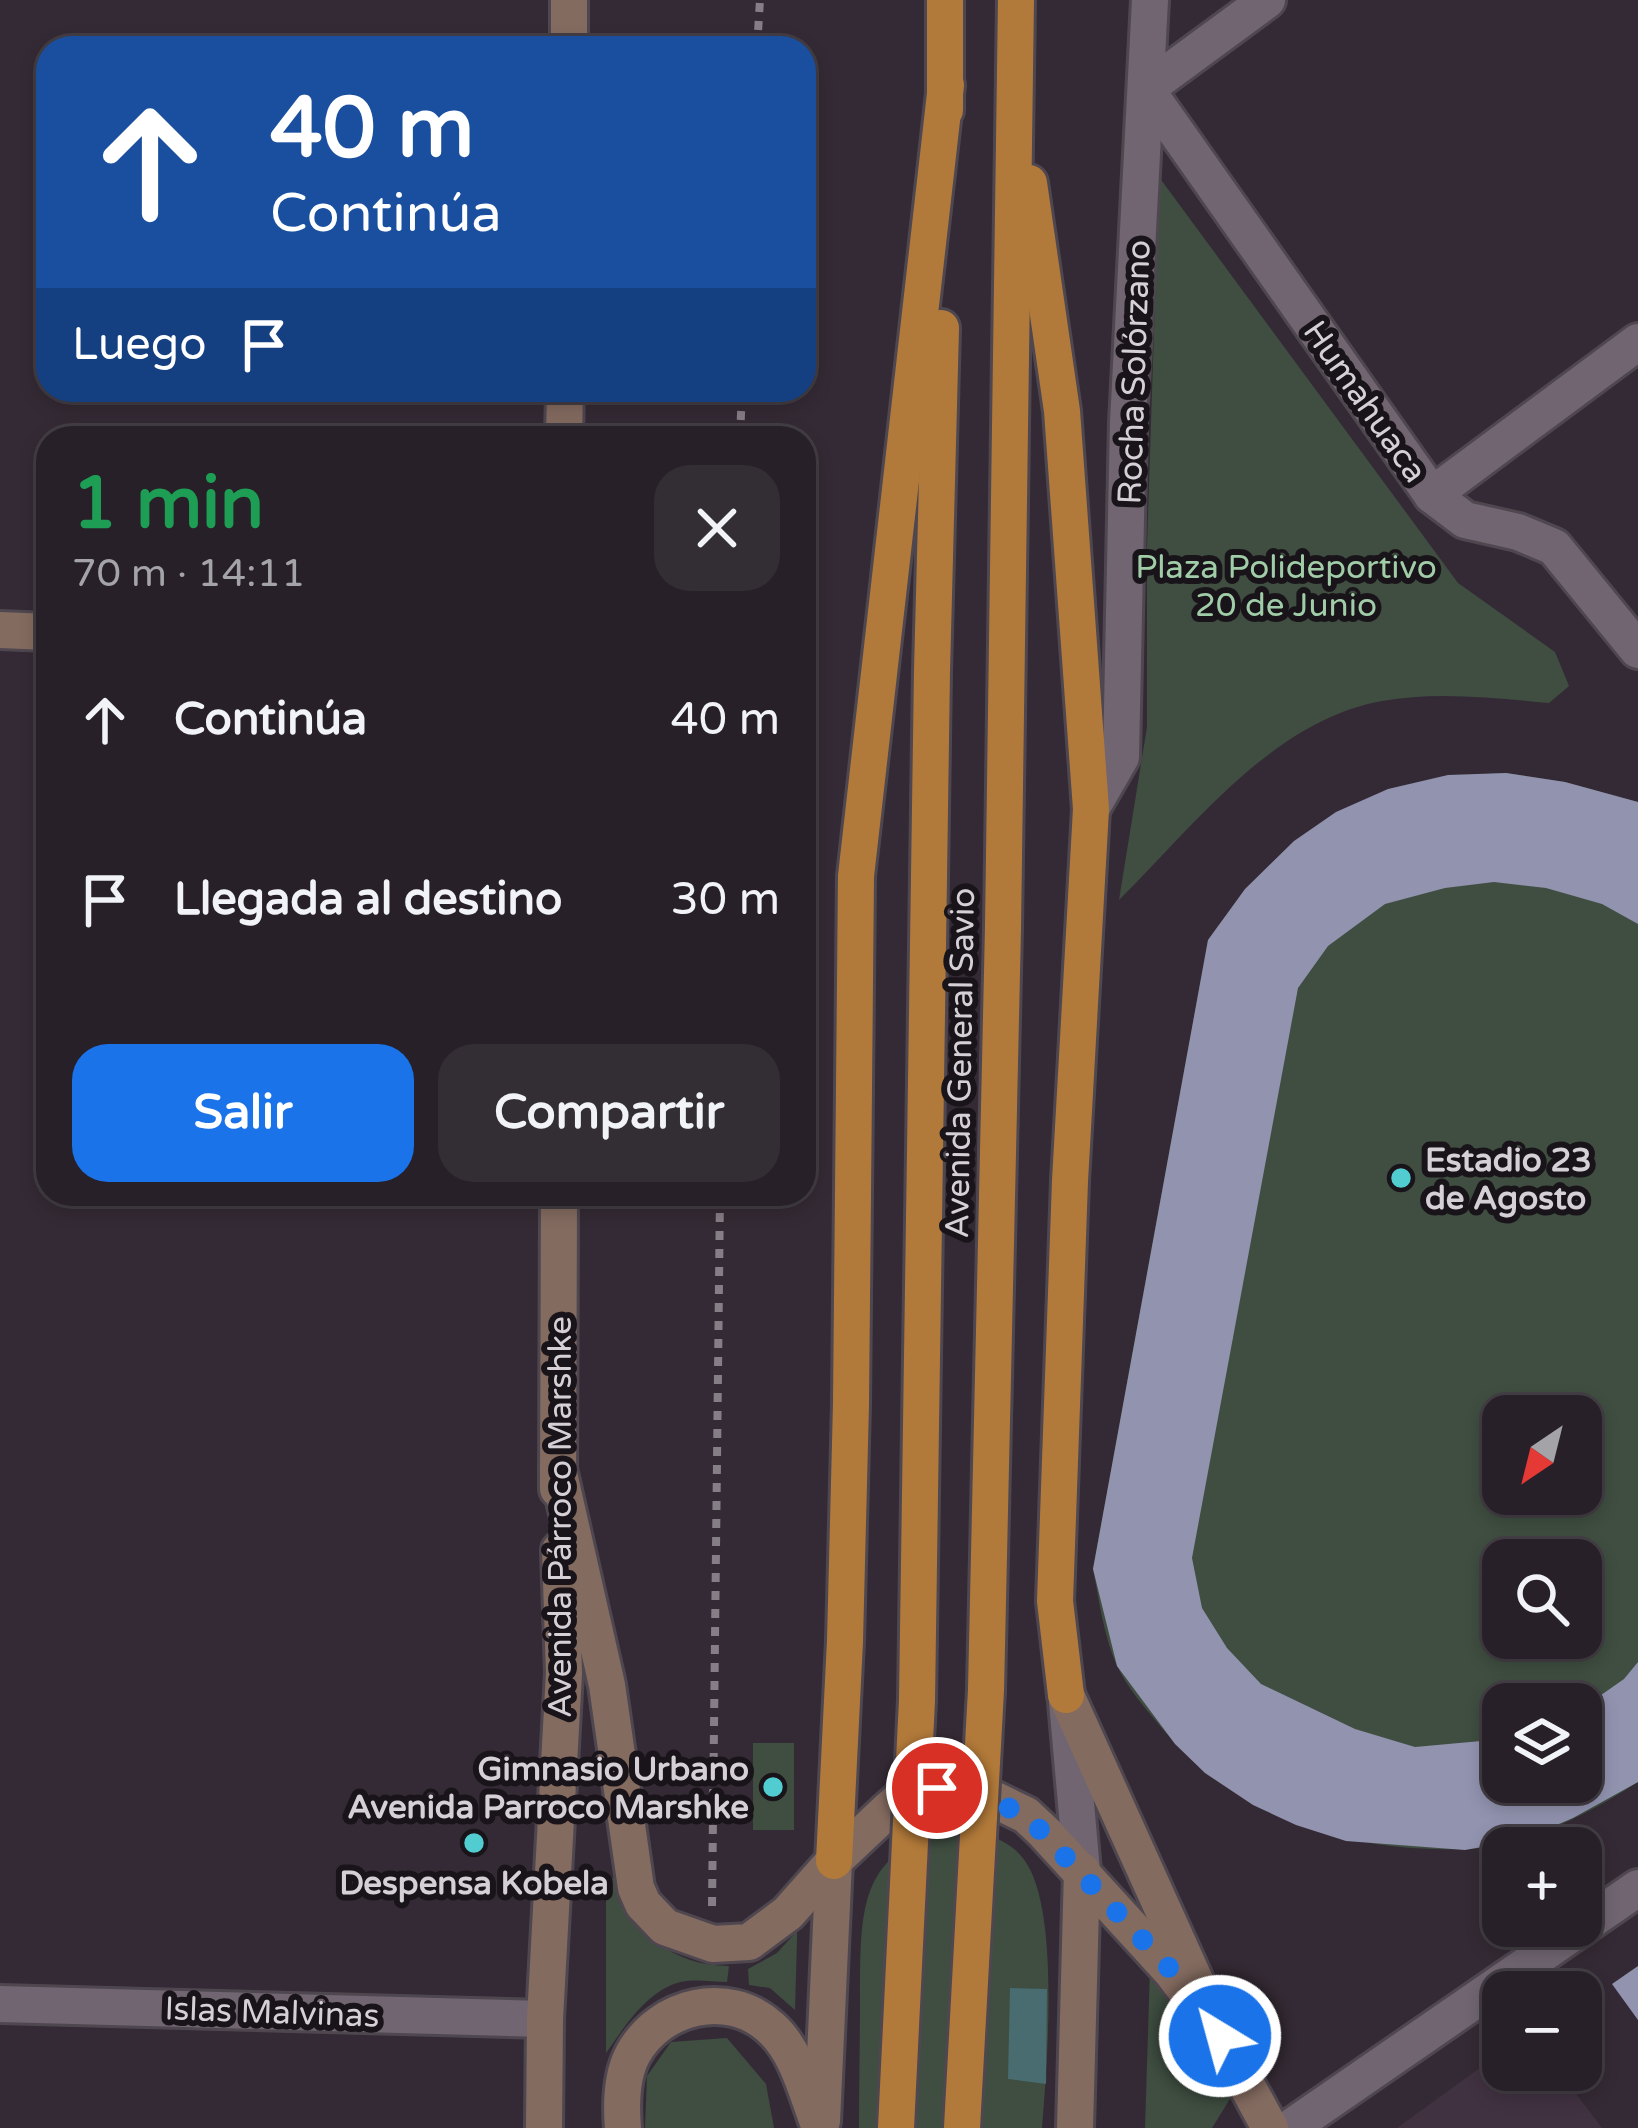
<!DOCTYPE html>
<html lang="es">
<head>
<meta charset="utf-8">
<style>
	body { margin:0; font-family:"Varela Round",sans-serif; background:#332d34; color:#f1f3f6; height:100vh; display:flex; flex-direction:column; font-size:45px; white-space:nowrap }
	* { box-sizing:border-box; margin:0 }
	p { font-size:39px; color:#a4a3a8 }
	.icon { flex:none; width:66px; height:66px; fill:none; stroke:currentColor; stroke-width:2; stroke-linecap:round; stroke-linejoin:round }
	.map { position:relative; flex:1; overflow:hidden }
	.sheet { position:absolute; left:36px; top:426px; width:780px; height:780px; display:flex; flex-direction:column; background:#272028; border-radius:36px; box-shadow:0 6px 18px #0003,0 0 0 3px #433e45 }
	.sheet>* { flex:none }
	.hud { position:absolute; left:36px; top:36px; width:780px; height:366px; border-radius:36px; box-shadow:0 6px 18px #0003,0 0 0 3px #433e45; background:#1a4fa0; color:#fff; overflow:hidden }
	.needle { width:78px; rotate:215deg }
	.controls { position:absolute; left:1482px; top:1395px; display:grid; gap:24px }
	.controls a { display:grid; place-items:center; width:120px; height:120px; border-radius:24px; background:#272028; box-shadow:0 6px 18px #0003,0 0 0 3px #433e45; font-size:60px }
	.pin { position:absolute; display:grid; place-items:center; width:102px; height:102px; color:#fff; margin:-51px; border:6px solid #fff; border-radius:50%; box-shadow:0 3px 12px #0007 }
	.me { position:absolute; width:132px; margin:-66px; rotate:323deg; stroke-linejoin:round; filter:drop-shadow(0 0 9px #0008) }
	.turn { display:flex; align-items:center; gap:42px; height:252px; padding:0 36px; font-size:54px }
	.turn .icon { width:156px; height:156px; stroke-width:2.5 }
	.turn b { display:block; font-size:84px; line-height:102px }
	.then { display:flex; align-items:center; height:114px; padding:0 36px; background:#0003; gap:24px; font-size:45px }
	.round { display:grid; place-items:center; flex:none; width:126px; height:126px; border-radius:36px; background:#332d34 }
	.headline { display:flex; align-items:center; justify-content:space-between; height:204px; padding:0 36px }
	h1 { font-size:72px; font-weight:700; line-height:90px; color:#1e9e55 }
	.cta { display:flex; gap:24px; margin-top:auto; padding:24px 36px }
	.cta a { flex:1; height:138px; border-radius:36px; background:#1a73e8; color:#fff; font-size:48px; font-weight:700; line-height:138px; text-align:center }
	.cta a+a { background:#332d34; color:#f1f3f6 }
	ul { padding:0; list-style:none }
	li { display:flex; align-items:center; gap:36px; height:180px; padding:0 36px }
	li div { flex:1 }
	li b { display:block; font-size:45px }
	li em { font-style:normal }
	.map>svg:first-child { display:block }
	.built { fill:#413242 }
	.green { fill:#3f4e41; fill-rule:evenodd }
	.water { fill:#486c70 }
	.building { fill:#9293af }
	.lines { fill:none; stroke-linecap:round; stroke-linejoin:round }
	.minor-casing { stroke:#4f4750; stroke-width:42 }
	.tertiary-casing { stroke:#4f4750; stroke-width:42 }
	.secondary-casing { stroke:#4f4750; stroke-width:42 }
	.motorway-casing { stroke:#4f4750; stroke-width:42 }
	.path { stroke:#867e87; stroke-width:8; stroke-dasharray:9 9; stroke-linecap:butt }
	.minor { stroke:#706571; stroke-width:36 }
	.tertiary { stroke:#706571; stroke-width:36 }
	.secondary { stroke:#846b60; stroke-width:36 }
	.motorway { stroke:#b27a3a; stroke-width:36 }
	.motorway-bridge-casing { stroke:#4f4750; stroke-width:42; stroke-linecap:butt }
	.motorway-bridge { stroke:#b27a3a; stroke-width:36 }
	.route { stroke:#1a73e8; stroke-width:21; stroke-dasharray:0 37.8 }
	.poi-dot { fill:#51ccd1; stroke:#191419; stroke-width:4.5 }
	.labels { text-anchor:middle; stroke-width:12; stroke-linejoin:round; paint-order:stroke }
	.street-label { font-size:33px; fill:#d5cfd6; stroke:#191419 }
	.park-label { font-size:33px; fill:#a0cda8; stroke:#191419 }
	.poi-label { font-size:33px; font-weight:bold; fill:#d5cfd6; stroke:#191419; text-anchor:start }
</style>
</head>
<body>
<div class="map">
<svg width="1638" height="2128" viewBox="0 0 1638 2128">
	<rect width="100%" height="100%" fill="#342a35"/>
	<polygon class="built" points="1503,2051 1503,2070 1558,2070 1602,2128 1397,2128"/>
	<g class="green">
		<path d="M 1159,177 L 1458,583 L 1555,652 L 1569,686 L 1549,703 C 1494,698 1437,691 1382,701 C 1272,721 1194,826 1119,900 L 1147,727 L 1147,547 Z"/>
		<path d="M 1506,773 L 1565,782 L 1638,802 L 1638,1782 C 1603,1805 1563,1826 1524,1839 C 1495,1849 1463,1850 1433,1849 C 1326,1846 1230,1809 1160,1726 C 1145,1708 1127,1687 1117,1666 C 1104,1637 1099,1600 1093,1569 L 1208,940 C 1291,824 1361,779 1506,773 ZM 1503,1416 L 1581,1416 L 1581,1494 L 1503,1494 ZM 1503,1560 L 1581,1560 L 1581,1638 L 1503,1638 ZM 1503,1704 L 1581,1704 L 1581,1782 L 1503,1782 Z"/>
		<rect x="753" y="1743" width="41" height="87"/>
		<path d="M 960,1828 C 984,1833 1010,1839 1025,1861 C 1060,1910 1047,2066 1042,2128 L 859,2128 C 859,2084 860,2041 860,1997 C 861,1908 857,1849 960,1828 Z"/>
		<path d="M 615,1878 C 632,1931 672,1966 729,1966 L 727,1982 C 712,1982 692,1978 677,1983 C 645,1993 624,2028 606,2053 L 606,1879 Z"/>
		<polygon points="797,1931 797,1939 795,2010 770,1988 749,1985 748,1969 777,1953"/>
		<polygon points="1150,1969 1233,2094 1212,2128 1145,2128"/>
		<polygon points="727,2038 766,2084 774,2128 645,2128 647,2076 671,2042"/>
	</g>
	<polygon class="water" points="1010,1988 1047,1989 1046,2084 1008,2079"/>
	<g class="building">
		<polygon points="1506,773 1565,782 1638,802 1638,924 1602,904 1546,888 1494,882 1445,888 1385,904 1328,946 1298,988 1192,1558 1202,1608 1227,1648 1261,1684 1355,1729 1415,1747 1503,1739 1503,1782 1581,1782 1581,1709 1624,1679 1638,1662 1638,1782 1573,1818 1521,1840 1465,1850 1346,1841 1296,1825 1253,1805 1205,1773 1175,1744 1117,1666 1093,1569 1208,940 1245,889 1294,841 1336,812 1388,789 1448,775"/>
		<polygon points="1638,1966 1638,2020 1612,1984"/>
	</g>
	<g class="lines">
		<g class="minor-casing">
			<g id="minor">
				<polyline points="1267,0 1146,89 1432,495 1465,520 1518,532 1554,547 1638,650"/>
				<polyline points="1432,495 1638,342"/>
				<polyline points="0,2004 545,2019"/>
				<polyline points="1290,2128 1638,1888"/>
			</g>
		</g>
		<g class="tertiary-casing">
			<g id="tertiary">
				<polyline points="1091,809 1121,757 1128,423 1150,0"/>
				<polyline points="1067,1702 1082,1871"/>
			</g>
		</g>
		<g class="secondary-casing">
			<g id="secondary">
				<polyline points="569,48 569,0"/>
				<polyline points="564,438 565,390"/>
				<polyline points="0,630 48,632"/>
				<polyline points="558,1469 607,1685 636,1888 643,1904 665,1927 713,1944 749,1942 788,1913 834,1861 888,1810 904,1796 922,1789 951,1788 991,1798 1026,1815 1044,1832 1171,1971 1220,2036"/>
				<polyline points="558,1489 559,1194"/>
				<polyline points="1066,1695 1220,2036 1270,2128"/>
				<polyline points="822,2121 834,1861"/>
				<polyline points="544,2128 545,2019 564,1673 560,1550"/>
				<path d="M 623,2128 C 621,2104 621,2076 633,2054 C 660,2005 728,1989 770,2027 C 798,2051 807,2095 820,2128"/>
				<polyline points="1075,2128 1082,1871"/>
			</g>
		</g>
		<g class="motorway-casing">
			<g id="motorway">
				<polyline points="945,110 945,0"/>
				<polyline points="1029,183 1062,411 1091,809 1070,1181 1055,1601 1066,1695"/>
				<polyline points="986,1690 1003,928 1016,0"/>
				<polyline points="917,1700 932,671 941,328"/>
				<polyline points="834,1861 845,1641 851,1404 856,876 946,85"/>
			</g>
		</g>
		<g class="path">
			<polyline points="757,48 760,0"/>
			<polyline points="740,438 742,390"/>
			<polyline points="712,1906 720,1194"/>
		</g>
		<use href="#minor" class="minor"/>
		<use href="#tertiary" class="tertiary"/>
		<use href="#secondary" class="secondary"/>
		<use href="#motorway" class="motorway"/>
		<g class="motorway-bridge-casing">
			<g id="motorway-bridge">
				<polyline points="896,2128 917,1700"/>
				<polyline points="962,2128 986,1690"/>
			</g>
		</g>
		<use href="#motorway-bridge" class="motorway-bridge"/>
	</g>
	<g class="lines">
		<polyline class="route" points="937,1788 970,1792 1026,1815 1171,1970 1220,2036"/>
	</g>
	<g class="poi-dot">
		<circle cx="1401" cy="1178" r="12"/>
		<circle cx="773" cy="1787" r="12"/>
		<circle cx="474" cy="1843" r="12"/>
	</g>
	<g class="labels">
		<g class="street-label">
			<text transform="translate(1133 372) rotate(-88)" y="12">Rocha Solórzano</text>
			<text transform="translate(1366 401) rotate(55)" y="12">Humahuaca</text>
			<text transform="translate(959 1063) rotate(-89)" y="12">Avenida General Savio</text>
			<text transform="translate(559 1517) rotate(-90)" y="12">Avenida Párroco Marshke</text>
			<text transform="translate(272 2011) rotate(2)" y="12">Islas Malvinas</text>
		</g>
		<g class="park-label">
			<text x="1286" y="578">Plaza Polideportivo<tspan x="1286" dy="38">20 de Junio</tspan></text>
		</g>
		<g class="poi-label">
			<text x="1425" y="1171">Estadio 23<tspan x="1425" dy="38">de Agosto</tspan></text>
			<text x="749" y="1780" text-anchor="end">Gimnasio Urbano<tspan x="749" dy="38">Avenida Parroco Marshke</tspan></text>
			<text x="474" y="1894" text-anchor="middle">Despensa Kobela</text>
		</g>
	</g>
</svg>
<div class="controls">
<a><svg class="needle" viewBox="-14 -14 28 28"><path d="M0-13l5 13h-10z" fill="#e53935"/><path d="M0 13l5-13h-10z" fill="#a4a3a8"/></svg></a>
<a><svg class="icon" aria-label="search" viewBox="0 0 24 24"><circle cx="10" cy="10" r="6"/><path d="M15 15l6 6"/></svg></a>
<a><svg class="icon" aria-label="layers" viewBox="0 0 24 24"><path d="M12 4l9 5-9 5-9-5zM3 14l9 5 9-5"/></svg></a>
<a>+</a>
<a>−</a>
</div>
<div class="pin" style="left:937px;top:1788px;background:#d93025"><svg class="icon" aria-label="arrive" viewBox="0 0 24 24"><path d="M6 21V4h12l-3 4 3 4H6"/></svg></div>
<svg class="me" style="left:1220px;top:2036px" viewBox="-20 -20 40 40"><circle r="17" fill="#1a73e8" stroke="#fff" stroke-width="3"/><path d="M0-11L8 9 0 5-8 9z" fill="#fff"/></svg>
<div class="hud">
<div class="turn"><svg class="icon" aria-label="ahead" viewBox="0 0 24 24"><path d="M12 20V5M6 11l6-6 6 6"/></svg><div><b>40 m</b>Continúa</div></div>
<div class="then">Luego<svg class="icon" aria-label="arrive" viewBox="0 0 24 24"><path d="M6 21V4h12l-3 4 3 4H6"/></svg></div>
</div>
<section class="sheet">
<div class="headline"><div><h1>1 min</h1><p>70 m · 14:11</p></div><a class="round"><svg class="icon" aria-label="close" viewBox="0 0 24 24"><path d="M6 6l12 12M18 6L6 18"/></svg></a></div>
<ul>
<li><svg class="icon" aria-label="ahead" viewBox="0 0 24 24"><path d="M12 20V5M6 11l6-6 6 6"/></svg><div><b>Continúa</b></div><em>40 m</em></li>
<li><svg class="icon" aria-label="arrive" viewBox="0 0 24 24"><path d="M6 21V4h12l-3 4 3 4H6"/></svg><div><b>Llegada al destino</b></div><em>30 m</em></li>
</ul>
<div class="cta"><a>Salir</a><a>Compartir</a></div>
</section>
</div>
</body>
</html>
